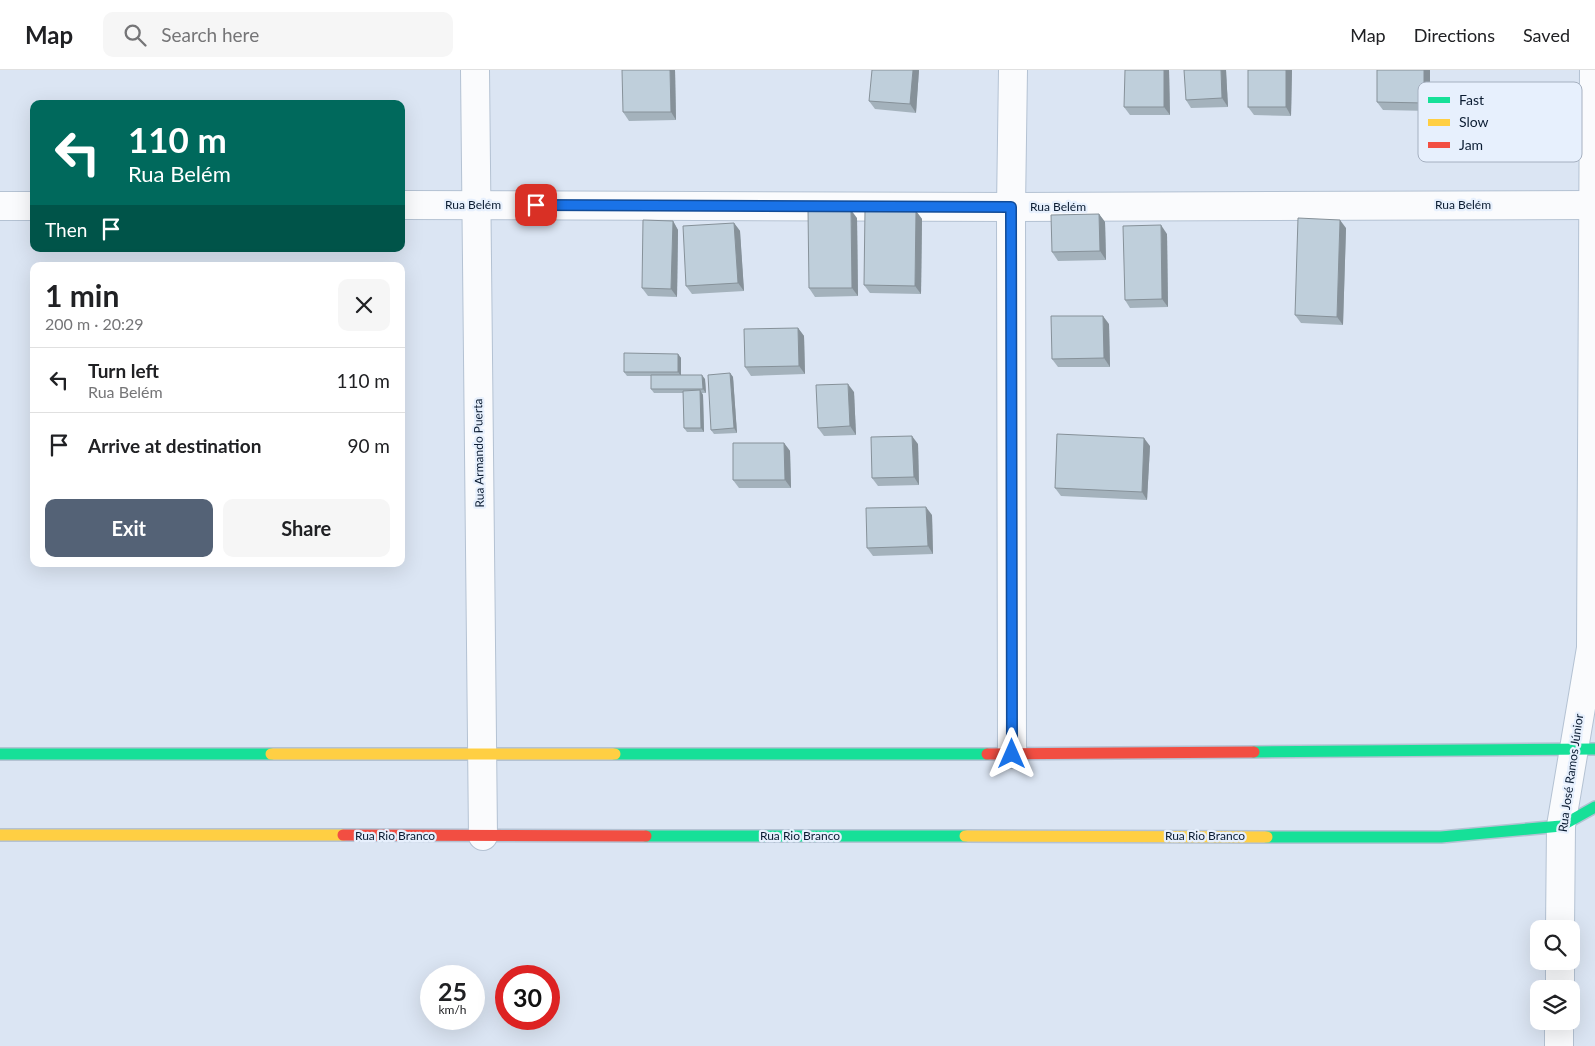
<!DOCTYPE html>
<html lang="en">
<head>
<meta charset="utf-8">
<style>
	body { margin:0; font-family:Lato,sans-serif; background:#f6f6f6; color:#202124; height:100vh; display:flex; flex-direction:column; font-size:19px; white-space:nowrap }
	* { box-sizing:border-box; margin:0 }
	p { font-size:16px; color:#757577 }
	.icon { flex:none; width:28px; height:28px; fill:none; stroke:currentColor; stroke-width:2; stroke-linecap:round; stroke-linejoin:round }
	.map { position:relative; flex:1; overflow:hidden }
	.panel { position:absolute; left:30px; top:192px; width:375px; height:305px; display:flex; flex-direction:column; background:#fff; border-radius:10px; box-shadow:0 5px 20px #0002 }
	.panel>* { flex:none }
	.top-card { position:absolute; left:30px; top:30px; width:375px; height:152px; border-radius:10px; box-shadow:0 5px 20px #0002; background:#00695c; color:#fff; overflow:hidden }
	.controls { position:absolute; left:1530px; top:850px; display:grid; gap:10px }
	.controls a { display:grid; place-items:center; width:50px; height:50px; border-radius:10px; background:#fff; box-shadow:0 5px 20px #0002; font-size:25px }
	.speed { position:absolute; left:420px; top:895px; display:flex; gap:10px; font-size:25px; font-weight:700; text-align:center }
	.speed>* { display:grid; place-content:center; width:65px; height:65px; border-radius:50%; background:#fff; box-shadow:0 5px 20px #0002; line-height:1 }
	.speed small { font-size:12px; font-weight:400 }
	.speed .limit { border:8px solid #d22; background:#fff; color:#111 }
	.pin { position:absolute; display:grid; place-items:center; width:42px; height:42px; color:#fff; margin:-21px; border-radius:10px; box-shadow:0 2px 8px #0006 }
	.me { position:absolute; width:55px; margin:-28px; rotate:0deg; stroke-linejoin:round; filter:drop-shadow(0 0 4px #0008) }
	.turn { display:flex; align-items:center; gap:18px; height:105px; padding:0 15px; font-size:22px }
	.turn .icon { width:65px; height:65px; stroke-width:2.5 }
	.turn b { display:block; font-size:35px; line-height:42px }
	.then { display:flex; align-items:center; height:48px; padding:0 15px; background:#0003; gap:10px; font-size:19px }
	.round { display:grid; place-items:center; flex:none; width:52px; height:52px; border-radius:10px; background:#f6f6f6 }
	.summary { display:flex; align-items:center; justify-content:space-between; height:85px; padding:0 15px }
	h1 { font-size:30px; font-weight:700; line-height:38px }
	.cta { display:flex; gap:10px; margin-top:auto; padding:10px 15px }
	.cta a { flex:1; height:58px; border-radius:10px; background:#546276; color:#fff; font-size:20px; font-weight:700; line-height:58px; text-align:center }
	.cta a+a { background:#f6f6f6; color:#202124 }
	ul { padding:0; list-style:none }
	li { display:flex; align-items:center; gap:15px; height:65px; padding:0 15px; border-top:1px solid #e0e0e0 }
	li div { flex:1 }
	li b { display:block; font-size:19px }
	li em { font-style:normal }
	header { display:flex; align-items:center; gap:30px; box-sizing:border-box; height:70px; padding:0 25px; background:#fff; border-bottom:1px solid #e0e0e0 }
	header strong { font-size:24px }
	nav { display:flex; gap:28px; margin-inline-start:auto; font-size:18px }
	.search { width:350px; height:45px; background:#f6f6f6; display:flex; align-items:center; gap:12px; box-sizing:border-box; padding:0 18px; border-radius:10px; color:#757577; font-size:19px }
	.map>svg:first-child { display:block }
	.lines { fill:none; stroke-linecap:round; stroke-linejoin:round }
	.street-casing { stroke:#b4c2d3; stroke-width:30 }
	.fast-casing { stroke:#b4c2d3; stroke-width:14 }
	.slow-casing { stroke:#b4c2d3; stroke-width:14 }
	.jam-casing { stroke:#b4c2d3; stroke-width:14 }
	.street { stroke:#fafbfd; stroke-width:28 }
	.fast { stroke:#16e098; stroke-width:11 }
	.slow { stroke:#ffcf43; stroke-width:11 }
	.jam { stroke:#f24e42; stroke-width:11 }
	.wall { fill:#a4b2bc }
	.shaded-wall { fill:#869199 }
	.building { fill:#bfcfdb; stroke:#869199 }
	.route-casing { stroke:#114b97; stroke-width:12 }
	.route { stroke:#1a73e8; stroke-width:9 }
	.labels { text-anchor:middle; stroke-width:4.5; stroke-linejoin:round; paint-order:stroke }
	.street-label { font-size:12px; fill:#0b1c32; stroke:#e7f0fd }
	.key { fill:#e7f0fd; stroke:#a5b0c0; stroke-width:1 }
	.key-label { font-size:14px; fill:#0b1c32 }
</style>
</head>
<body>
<header>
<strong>Map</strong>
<div class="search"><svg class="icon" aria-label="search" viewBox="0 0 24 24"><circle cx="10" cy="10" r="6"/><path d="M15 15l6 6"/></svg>Search here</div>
<nav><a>Map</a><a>Directions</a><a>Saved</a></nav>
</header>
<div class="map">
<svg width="1595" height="976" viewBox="0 0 1595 976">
	<rect width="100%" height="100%" fill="#dbe5f3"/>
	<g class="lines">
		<g class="street-casing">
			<g id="street">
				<polyline points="475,0 483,766"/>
				<polyline points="401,135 1011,137 1595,135"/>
				<polyline points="0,136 34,136"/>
				<polyline points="1012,684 1011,137 1013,0"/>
				<polyline points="1560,859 1561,756 1591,578 1594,0"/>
				<polyline points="1560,919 1560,891"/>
				<polyline points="1559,976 1559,951"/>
			</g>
		</g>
		<g class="fast-casing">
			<g id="fast">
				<polyline points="1254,682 1595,679"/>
				<polyline points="0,684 271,684"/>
				<polyline points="615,684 987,684"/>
				<polyline points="646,766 965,766"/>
				<polyline points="1267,767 1441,767 1561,756 1595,737"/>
			</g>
		</g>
		<g class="slow-casing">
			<g id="slow">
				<polyline points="271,684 615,684"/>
				<polyline points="0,765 343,765"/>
				<polyline points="965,766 1267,767"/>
			</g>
		</g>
		<g class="jam-casing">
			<g id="jam">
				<polyline points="987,684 1254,682"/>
				<polyline points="343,765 646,766"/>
			</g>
		</g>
		<use href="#street" class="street"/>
		<use href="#fast" class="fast"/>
		<use href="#slow" class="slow"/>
		<use href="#jam" class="jam"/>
	</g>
	<g class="wall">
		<polygon points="675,0 676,50 629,51 623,42"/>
		<polygon points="919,0 916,43 875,39 869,31"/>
		<polygon points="1169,0 1170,45 1130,45 1124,37"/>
		<polygon points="1226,0 1228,37 1191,38 1186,30"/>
		<polygon points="1248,0 1292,0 1291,46 1254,45 1248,37"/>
		<polygon points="1430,0 1430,41 1383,40 1377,32"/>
		<polygon points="916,141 922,149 921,224 870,223 864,215"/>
		<polygon points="1099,144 1105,152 1106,190 1058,191 1052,182"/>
		<polygon points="857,148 858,226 815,227 809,218"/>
		<polygon points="673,151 678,160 677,227 648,226 642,218"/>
		<polygon points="734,153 740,161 744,221 692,224 686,216"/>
		<polygon points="1346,158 1343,255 1301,253 1295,245"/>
		<polygon points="1167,164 1168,237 1130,238 1125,230"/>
		<polygon points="1109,254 1110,297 1058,297 1052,289"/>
		<polygon points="798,258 804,266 805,304 751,306 745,297"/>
		<polygon points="678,284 681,288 681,305 705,309 706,323 702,323 703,325 704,362 687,362 684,358 683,323 654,323 651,319 651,306 627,306 624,302"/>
		<polygon points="730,303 733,307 737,363 714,364 711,360"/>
		<polygon points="854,322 856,365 824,366 818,358"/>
		<polygon points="784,373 790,381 791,418 739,418 733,410"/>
		<polygon points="918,374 919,415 878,416 872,408"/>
		<polygon points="1150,376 1147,430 1061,426 1055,418"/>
		<polygon points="932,445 933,484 873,486 867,478"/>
	</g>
	<g class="shaded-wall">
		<polygon points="670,0 675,0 676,50 671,42"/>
		<polygon points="913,0 919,0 916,43 910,34"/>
		<polygon points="1164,0 1169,0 1170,45 1164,37"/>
		<polygon points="1221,0 1226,0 1228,37 1222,28"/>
		<polygon points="1286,0 1292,0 1291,46 1286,37"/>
		<polygon points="1424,0 1430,0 1430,41 1424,33"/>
		<polygon points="851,140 857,148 858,226 852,218"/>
		<polygon points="916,141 922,149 921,224 915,216"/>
		<polygon points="1099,144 1105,152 1106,190 1100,181"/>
		<polygon points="1340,150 1346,158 1343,255 1337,247"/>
		<polygon points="673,151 678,160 677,227 671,219"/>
		<polygon points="734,153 740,161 744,221 738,213"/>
		<polygon points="1161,155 1167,164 1168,237 1162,229"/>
		<polygon points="1103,246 1109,254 1110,297 1104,288"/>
		<polygon points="798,258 804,266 805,304 799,296"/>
		<polygon points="678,284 681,288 681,306 678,302"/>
		<polygon points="730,303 733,307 737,363 734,358"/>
		<polygon points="702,305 705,309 706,323 703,319"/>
		<polygon points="848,314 854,322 856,365 850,356"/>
		<polygon points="700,320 703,325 704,362 701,358"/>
		<polygon points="912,366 918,374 919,415 914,407"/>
		<polygon points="1144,368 1150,376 1147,430 1142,422"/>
		<polygon points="784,373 790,381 791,418 785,410"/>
		<polygon points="926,437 932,445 933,484 928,476"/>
	</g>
	<g class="building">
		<polygon points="622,0 670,0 671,42 623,42"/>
		<polygon points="872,0 913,0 910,34 869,31"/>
		<polygon points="1125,0 1164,0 1164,37 1124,37"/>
		<polygon points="1184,0 1221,0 1222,28 1186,30"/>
		<rect x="1248" y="0" width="38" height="37"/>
		<polygon points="1377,0 1424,0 1424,33 1377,32"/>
		<polygon points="808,140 851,140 852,218 809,218"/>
		<polygon points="865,140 916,141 915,216 864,215"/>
		<polygon points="1099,144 1100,181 1052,182 1051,145"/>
		<polygon points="1298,148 1340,150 1337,247 1295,245"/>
		<polygon points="643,150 673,151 671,219 642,218"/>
		<polygon points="734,153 738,213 686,216 683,156"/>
		<polygon points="1161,155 1162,229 1125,230 1123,156"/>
		<polygon points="1051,246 1103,246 1104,288 1052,289"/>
		<polygon points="798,258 799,296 745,297 744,259"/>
		<polygon points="624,283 678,284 678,302 624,302"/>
		<polygon points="730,303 734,358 711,360 708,305"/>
		<polygon points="651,305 702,305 703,319 651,319"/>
		<polygon points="848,314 850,356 818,358 816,315"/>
		<polygon points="700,320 701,358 684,358 683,321"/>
		<polygon points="1057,364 1144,368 1142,422 1055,418"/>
		<polygon points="912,366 914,407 872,408 871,367"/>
		<polygon points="733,373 784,373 785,410 733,410"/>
		<polygon points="926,437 928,476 867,478 866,438"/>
	</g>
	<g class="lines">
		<g class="route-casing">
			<polyline id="route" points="536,135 1011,137 1012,684"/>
		</g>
		<use href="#route" class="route"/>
	</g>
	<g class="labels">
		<g class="street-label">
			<text x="473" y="139">Rua Belém</text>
			<text x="1463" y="139">Rua Belém</text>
			<text x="1058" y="141">Rua Belém</text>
			<text transform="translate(479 383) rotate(-91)" y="4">Rua Armando Puerta</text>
			<text transform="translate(1571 703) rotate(-82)" y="4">Rua José Ramos Júnior</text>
			<text x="395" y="770">Rua Rio Branco</text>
			<text x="800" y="770">Rua Rio Branco</text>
			<text x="1205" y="770">Rua Rio Branco</text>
		</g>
	</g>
	<rect x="1418" y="12" width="164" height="80" rx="8" class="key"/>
	<rect x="1428" y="27" width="22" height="6" fill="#16e098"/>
	<rect x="1428" y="49" width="22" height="7" fill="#ffcf43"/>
	<rect x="1428" y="72" width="22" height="6" fill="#f24e42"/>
	<g class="key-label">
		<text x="1459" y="35">Fast</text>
		<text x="1459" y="57">Slow</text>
		<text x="1459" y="80">Jam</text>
	</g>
</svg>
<div class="controls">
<a><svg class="icon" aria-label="search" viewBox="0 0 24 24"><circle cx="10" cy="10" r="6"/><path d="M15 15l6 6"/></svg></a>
<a><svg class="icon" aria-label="layers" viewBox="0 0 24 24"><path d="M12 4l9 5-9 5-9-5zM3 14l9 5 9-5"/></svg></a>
</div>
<div class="speed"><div>25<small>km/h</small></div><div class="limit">30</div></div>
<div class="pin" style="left:536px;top:135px;background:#d93025"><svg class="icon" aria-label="arrive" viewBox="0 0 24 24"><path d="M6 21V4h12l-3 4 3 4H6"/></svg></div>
<svg class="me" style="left:1012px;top:684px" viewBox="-20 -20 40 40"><path d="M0-17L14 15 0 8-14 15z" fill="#1a73e8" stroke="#fff" stroke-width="4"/></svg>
<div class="top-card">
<div class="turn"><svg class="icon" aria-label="left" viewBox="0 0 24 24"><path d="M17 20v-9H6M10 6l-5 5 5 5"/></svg><div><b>110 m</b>Rua Belém</div></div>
<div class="then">Then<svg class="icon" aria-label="arrive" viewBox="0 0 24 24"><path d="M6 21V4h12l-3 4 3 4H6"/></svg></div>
</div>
<section class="panel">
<div class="summary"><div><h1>1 min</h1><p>200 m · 20:29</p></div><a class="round"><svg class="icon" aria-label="close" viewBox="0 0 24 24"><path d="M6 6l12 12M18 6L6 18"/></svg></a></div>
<ul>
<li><svg class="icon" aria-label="left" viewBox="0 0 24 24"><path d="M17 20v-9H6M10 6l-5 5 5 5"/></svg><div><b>Turn left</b><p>Rua Belém</p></div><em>110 m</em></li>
<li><svg class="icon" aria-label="arrive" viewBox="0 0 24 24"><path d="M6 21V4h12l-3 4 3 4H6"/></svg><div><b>Arrive at destination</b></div><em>90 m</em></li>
</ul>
<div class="cta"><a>Exit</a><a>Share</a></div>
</section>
</div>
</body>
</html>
